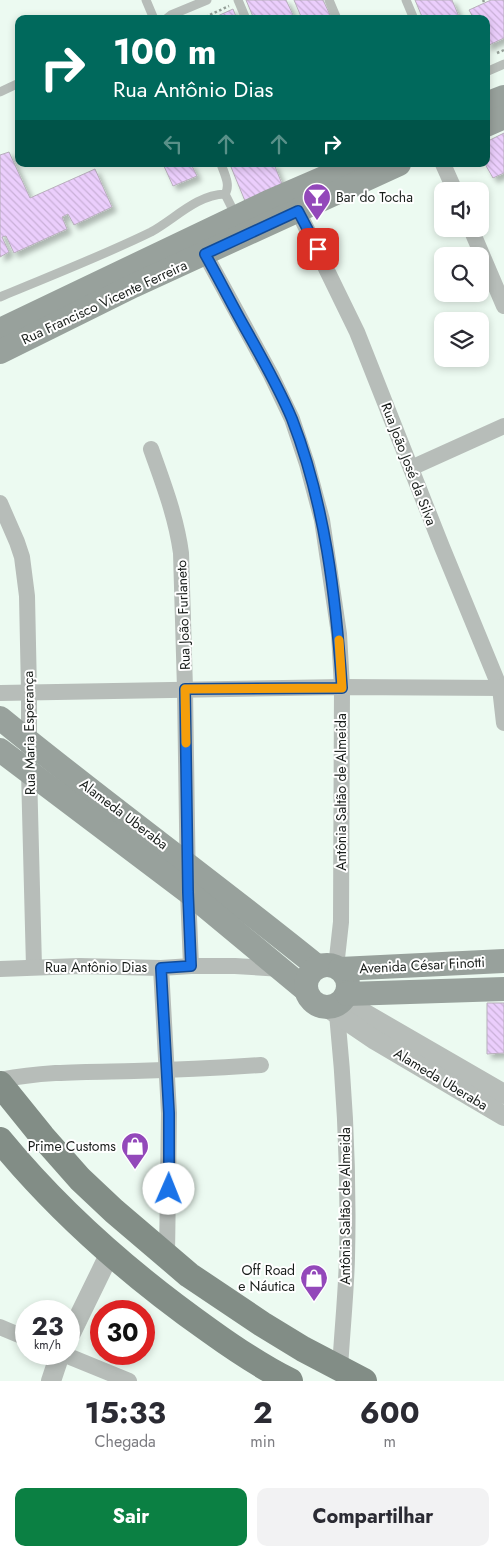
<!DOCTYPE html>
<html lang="pt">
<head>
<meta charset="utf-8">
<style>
	body { margin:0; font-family:Jost,sans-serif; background:#f2f2f3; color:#2b2b33; height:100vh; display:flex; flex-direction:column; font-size:19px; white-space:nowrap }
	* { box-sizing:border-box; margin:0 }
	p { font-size:16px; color:#7c7c81 }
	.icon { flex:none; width:28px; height:28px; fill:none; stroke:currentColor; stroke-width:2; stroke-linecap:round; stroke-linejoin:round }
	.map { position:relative; height:1381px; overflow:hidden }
	.details { display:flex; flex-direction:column; background:#fff; flex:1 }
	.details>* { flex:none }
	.guide { position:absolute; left:15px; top:15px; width:475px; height:152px; border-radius:10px; box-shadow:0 2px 8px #0003; background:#00695c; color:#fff; overflow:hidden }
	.controls { position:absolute; left:434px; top:182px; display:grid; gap:10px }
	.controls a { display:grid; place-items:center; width:55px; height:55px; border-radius:10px; background:#fff; box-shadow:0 2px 8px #0003; font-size:25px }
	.speed { position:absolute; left:15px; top:1300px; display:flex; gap:10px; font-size:25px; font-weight:700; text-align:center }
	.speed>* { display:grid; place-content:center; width:65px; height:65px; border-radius:50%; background:#fff; box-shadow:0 2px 8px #0003; line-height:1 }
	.speed small { font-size:12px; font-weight:400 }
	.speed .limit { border:8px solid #d22; background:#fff; color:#111 }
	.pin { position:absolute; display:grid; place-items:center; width:42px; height:42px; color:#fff; margin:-21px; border-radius:10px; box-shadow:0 2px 8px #0006 }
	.me { position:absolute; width:55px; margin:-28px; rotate:1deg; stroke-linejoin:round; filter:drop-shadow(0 0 4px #0008) }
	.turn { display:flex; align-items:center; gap:18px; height:105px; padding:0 15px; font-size:22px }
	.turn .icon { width:65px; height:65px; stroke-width:2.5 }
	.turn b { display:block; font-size:35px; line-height:42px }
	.lanes { display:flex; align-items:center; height:48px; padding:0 15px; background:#0003; justify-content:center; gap:25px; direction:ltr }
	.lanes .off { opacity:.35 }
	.eta { display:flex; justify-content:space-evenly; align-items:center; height:85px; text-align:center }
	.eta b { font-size:30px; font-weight:700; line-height:35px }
	.primary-button { display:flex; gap:10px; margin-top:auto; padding:10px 15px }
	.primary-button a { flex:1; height:58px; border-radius:10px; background:#0b8043; color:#fff; font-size:20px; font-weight:700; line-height:58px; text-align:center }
	.primary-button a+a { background:#f2f2f3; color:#2b2b33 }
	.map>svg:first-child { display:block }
	.building { fill:url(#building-back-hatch); stroke:#b7afbb; filter:url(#shadow) }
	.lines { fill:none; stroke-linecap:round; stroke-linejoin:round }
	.path { stroke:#939d96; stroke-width:2.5; stroke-dasharray:2.5 2.5; stroke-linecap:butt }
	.service { stroke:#b7bdb9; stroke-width:9 }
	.minor { stroke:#b7bdb9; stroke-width:16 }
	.tertiary { stroke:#b7bdb9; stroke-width:20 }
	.secondary { stroke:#98a19c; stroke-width:24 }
	.primary { stroke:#828d86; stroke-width:26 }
	.route-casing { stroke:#114b97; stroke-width:12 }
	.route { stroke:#1a73e8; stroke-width:9 }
	.slow { stroke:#f59e0b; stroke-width:9 }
	.labels { text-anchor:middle; stroke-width:4; stroke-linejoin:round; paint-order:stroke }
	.poi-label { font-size:14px; fill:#191e1b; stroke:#fff; text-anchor:end }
	.street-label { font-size:14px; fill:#191e1b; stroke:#fff }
</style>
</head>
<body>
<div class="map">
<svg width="504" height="1381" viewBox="0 0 504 1381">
	<defs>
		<pattern id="building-back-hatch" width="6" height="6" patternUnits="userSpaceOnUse" patternTransform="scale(1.25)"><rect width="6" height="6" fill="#ebcefc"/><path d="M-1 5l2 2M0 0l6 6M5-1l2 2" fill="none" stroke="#c9b0d7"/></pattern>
		<filter id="shadow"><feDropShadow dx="4.5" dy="4.5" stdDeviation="2.5" flood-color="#0004"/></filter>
	</defs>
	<rect width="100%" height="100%" fill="#ecfaf1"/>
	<g class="building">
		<polygon points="246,0 286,0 295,19 254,19"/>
		<polygon points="294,0 323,0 332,19 302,19"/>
		<polygon points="415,0 452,0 460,19 423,19"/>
		<polygon points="491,0 504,0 504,38 487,46 486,19 474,19 469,10"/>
		<polygon points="233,9 237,19 211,19"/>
		<polygon points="504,133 504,173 493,178 485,164 486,142"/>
		<polygon points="9,152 30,198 95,169 112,207 74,225 68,214 62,217 67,229 14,253 6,236 2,237 9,252 0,257 0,155"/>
		<polygon points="163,164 191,164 197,176 173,186"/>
		<polygon points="238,164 274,164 282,184 245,201 231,167"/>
		<polygon points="487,1003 504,1003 504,1053 487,1054"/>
	</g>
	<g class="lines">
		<g class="path">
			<polyline points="483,0 484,2"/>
			<polyline points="201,19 229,6"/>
			<polyline points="497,53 504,50"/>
		</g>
		<g class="service">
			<polyline points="146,0 154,19"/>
			<polyline points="238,0 246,19"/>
			<polyline points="329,0 337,19"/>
			<polyline points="406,0 414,19"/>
			<polyline points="166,19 171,15 207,0"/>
			<polyline points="486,72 504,64"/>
			<polyline points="0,92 19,83"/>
			<polyline points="225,194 236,216"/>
			<path d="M 0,297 C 50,276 102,256 151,232 C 175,219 196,195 225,194 C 231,185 224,173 221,164"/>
		</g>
		<g class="minor">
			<polyline points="443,164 455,191"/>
			<polyline points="298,211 357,332 442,547 500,688 504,723"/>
			<polyline points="471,229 504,306"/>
			<polyline points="205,254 271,375 292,419 307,464 322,520 339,634 342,687 341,922 336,967"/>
			<path d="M 151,449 C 163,483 176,516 181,553 L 185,689 L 188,892 L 191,966"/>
			<polyline points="411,468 504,426"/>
			<polyline points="0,503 17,542 22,557 27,596 29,692 29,772 34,967"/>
			<polyline points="0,693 342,687 504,688"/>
			<polyline points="161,968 169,1113 167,1255"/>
			<polyline points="0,969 79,966 161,968 191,966 235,966 282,969"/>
			<path d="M 337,1014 C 345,1094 349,1177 347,1258 C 346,1295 342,1332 340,1369"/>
			<path d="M 0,1080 C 44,1071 89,1072 134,1071 C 176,1070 218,1068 261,1065"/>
			<polyline points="0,1327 26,1338"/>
			<polyline points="63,1354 129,1381"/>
		</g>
		<g class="tertiary">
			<polyline points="343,1001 504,1094"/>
			<polyline points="328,1008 375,1040 504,1116"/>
			<polyline points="69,1337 110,1253"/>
			<polyline points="51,1381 60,1354"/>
		</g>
		<g class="secondary">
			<polyline points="486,104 504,97"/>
			<polyline points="486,125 504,117"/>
			<polyline points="0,330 268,202 356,164"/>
			<polyline points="0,352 133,286 399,164"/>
			<path d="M 0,718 C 104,803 213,882 318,967"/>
			<polyline points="0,750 188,892 306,990"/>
			<circle cx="327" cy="986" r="21"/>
			<polyline points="340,969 504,961"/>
			<polyline points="347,994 504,989"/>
		</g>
		<g class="primary">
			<polyline points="0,1084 42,1136 80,1179 114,1211 189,1275 262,1324 303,1349 364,1381"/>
			<path d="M 0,1140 C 60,1213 132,1276 210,1331 C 235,1349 262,1367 290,1381"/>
		</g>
	</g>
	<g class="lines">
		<g class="route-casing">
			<path id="route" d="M 169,1189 L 169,1113 L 161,968 L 191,966 L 188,892 L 185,689 L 342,688 C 336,597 325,504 292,419 C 279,388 262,358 245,328 C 231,303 219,279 205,254 L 298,211 L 318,249"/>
		</g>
		<use href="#route" class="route"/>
		<polyline class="slow" points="186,743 185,689 342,688 339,640"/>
	</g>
	<defs>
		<g id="bar-pin" transform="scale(1.4375)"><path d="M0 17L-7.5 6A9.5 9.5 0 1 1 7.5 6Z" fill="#9348ba" stroke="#fff"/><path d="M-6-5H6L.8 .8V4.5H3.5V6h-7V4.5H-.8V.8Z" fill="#fff"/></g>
		<g id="shop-pin" transform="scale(1.4375)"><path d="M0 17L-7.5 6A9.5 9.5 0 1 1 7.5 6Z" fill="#9348ba" stroke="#fff"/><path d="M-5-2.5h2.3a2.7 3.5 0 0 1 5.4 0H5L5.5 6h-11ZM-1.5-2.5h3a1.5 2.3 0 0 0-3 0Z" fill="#fff"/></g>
	</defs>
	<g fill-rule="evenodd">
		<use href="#bar-pin" x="317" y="197"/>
		<use href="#shop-pin" x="135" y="1146"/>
		<use href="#shop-pin" x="314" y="1278"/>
	</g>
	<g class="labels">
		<g class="poi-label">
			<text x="336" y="202" text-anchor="start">Bar do Tocha</text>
			<text x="116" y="1151">Prime Customs</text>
			<text x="295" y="1275">Off Road<tspan x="295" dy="16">e Náutica</tspan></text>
		</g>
		<g class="street-label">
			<text transform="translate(104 302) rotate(-25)" y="5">Rua Francisco Vicente Ferreira</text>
			<text transform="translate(409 464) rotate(69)" y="5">Rua João José da Silva</text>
			<text transform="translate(183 615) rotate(-92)" y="5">Rua João Furlaneto</text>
			<text transform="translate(29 733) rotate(-91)" y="5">Rua Maria Esperança</text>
			<text transform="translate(341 792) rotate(-90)" y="5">Antônia Saltão de Almeida</text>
			<text transform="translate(124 814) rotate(37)" y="5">Alameda Uberaba</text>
			<text transform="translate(422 965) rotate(-3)" y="5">Avenida César Finotti</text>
			<text x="96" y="972">Rua Antônio Dias</text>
			<text transform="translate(441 1079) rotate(31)" y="5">Alameda Uberaba</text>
			<text transform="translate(345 1206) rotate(-90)" y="5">Antônia Saltão de Almeida</text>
		</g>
	</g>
</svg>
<div class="controls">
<a><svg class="icon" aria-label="sound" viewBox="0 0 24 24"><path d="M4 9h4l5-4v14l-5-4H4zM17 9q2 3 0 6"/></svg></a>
<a><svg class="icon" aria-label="search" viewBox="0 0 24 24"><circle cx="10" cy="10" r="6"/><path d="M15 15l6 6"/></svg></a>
<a><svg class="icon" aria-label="layers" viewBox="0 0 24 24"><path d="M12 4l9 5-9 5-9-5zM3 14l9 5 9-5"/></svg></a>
</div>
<div class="speed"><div>23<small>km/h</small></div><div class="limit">30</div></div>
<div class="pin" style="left:318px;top:249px;background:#d93025"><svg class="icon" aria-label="arrive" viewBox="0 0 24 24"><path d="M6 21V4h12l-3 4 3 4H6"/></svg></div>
<svg class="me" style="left:169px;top:1189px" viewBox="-20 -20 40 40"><circle r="19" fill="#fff"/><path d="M0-13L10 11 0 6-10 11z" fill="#1a73e8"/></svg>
<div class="guide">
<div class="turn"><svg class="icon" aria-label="right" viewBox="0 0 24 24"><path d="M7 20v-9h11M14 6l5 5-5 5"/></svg><div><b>100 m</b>Rua Antônio Dias</div></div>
<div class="lanes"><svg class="icon off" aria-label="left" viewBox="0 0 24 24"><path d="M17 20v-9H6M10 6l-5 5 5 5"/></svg><svg class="icon off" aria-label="ahead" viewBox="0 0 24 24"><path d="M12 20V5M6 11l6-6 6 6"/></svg><svg class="icon off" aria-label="ahead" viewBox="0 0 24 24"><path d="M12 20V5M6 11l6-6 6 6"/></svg><svg class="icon" aria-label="right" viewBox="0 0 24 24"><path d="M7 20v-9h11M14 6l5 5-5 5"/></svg></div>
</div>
</div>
<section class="details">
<div class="eta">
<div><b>15:33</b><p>Chegada</p></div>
<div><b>2</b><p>min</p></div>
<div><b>600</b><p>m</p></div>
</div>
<div class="primary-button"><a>Sair</a><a>Compartilhar</a></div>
</section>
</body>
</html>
